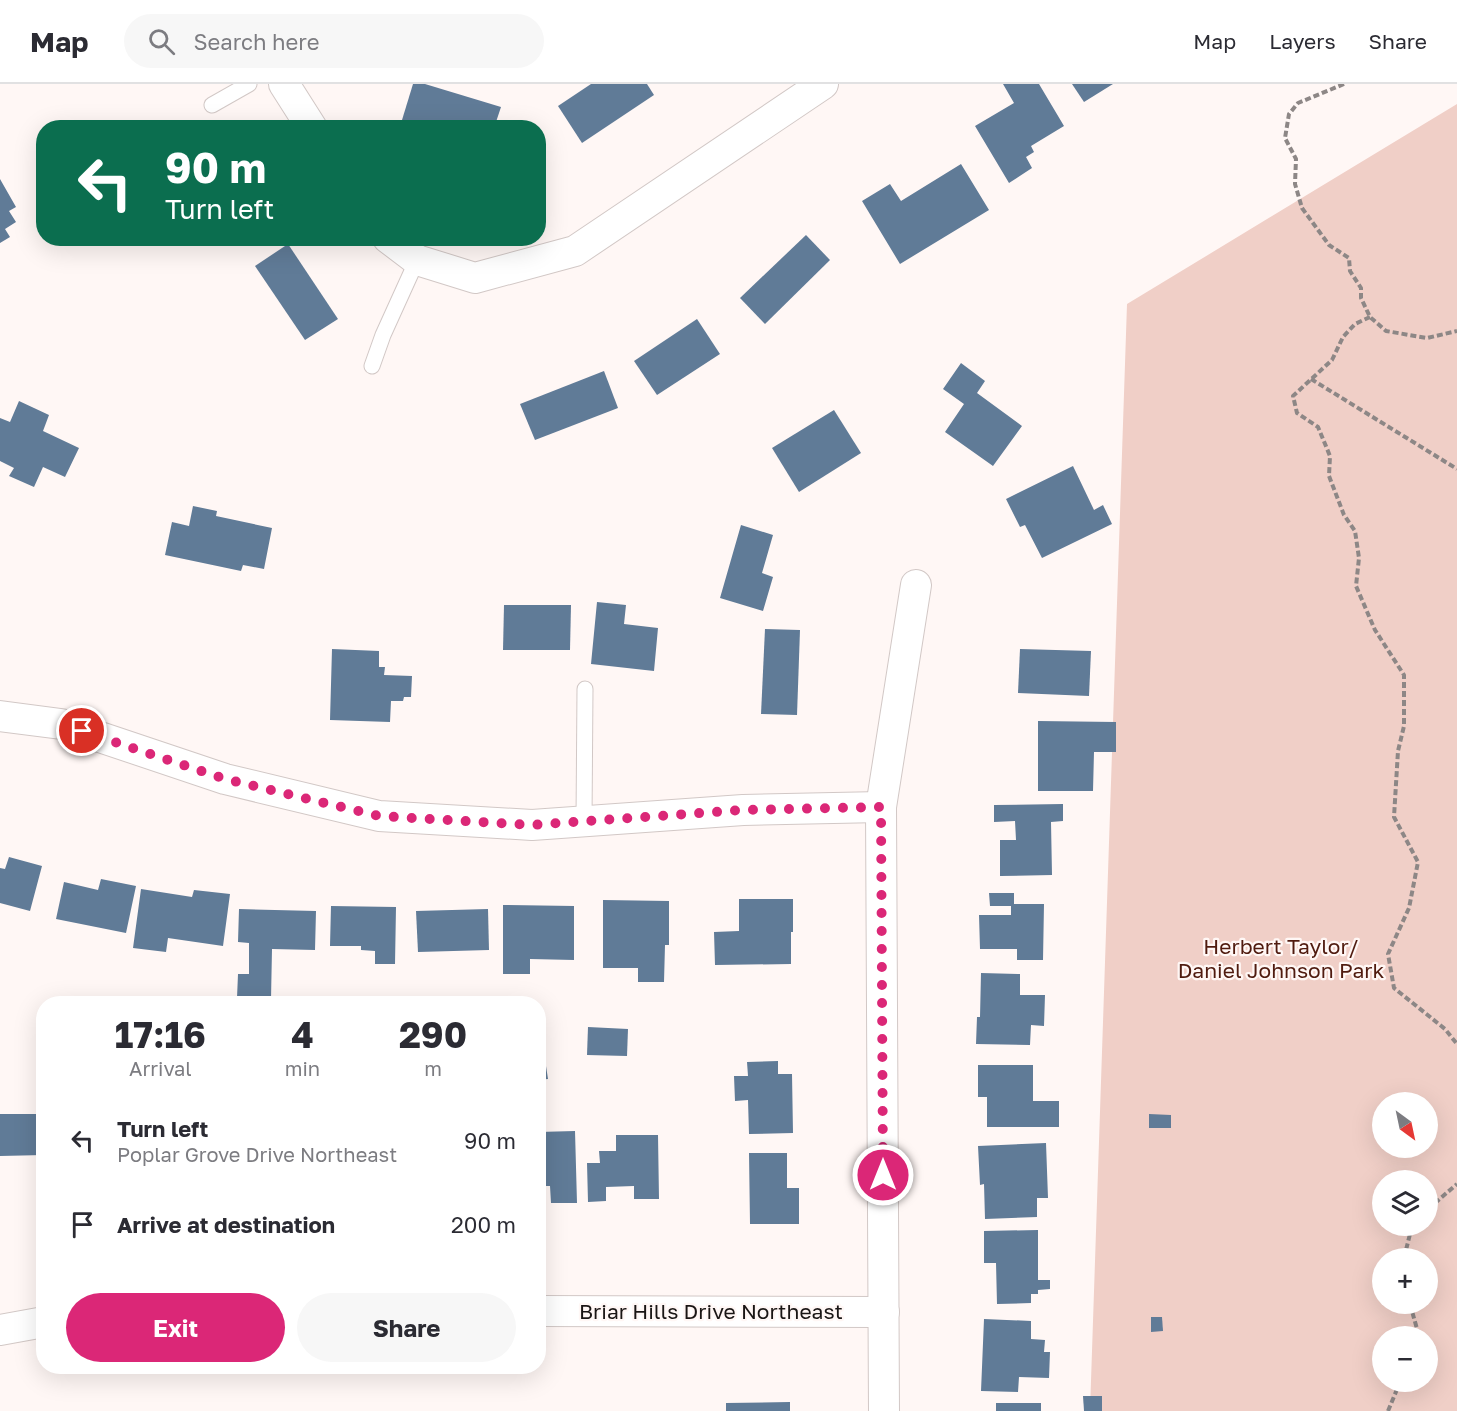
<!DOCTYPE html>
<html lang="en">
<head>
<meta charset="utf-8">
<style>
	body { margin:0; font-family:"Golos Text",sans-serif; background:#f7f7f7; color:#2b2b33; height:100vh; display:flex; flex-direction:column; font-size:22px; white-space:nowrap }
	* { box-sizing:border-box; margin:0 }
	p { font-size:20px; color:#7c7c81 }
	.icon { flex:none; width:33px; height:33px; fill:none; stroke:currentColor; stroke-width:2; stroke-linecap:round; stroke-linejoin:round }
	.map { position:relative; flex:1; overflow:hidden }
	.drawer { position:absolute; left:36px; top:912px; width:510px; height:378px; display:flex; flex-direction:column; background:#fff; border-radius:24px; box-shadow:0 6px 24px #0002 }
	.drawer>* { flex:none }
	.guide { position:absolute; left:36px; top:36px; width:510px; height:126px; border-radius:24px; box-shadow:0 6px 24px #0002; background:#0b6e4f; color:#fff; overflow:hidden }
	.needle { width:39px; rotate:147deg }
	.controls { position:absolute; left:1372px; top:1008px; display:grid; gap:12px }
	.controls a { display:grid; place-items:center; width:66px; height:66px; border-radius:50%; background:#fff; box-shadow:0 6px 24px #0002; font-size:30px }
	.pin { position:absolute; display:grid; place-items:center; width:51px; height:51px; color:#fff; margin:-26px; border:3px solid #fff; border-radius:50%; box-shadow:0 2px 6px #0007 }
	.me { position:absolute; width:66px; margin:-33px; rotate:0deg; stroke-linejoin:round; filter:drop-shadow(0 0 4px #0008) }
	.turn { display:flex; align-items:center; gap:21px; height:126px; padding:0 30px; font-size:27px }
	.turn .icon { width:78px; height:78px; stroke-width:2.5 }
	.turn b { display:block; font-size:42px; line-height:51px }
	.eta { display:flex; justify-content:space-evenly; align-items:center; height:102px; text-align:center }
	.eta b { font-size:36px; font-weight:700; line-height:42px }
	.action { display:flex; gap:12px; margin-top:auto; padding:12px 30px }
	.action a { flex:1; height:69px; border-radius:36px; background:#db2777; color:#fff; font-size:24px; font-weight:700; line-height:69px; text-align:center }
	.action a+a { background:#f7f7f7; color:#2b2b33 }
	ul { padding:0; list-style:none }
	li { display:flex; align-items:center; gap:18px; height:84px; padding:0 30px }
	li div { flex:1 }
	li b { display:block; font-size:22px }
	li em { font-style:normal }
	header { display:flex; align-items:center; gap:36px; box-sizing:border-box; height:84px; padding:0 30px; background:#fff; border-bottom:2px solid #e1e1e2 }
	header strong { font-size:28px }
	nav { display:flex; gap:33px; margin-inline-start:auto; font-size:21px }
	.search { width:420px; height:54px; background:#f7f7f7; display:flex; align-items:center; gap:15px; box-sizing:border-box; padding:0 21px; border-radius:33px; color:#7c7c81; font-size:22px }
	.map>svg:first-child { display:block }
	.green { fill:#f0cfc7; fill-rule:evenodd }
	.building { fill:#607b97 }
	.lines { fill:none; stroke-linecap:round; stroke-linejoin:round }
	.lane-casing { stroke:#d2c8c6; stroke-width:17 }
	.street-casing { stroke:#d2c8c6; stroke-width:32 }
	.path { stroke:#8d8786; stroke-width:4; stroke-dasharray:6 3; stroke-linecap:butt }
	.lane { stroke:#fff; stroke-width:15 }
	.street { stroke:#fff; stroke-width:30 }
	.route { stroke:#db2777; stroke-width:10; stroke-dasharray:0 18 }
	.labels { text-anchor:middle; stroke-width:4.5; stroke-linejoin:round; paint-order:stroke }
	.park-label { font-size:21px; fill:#501b0f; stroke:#fff7f5 }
	.street-label { font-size:21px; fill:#1a1615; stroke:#fff7f5 }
</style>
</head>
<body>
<header>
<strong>Map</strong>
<div class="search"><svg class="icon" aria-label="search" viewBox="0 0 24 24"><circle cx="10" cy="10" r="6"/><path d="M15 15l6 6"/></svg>Search here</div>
<nav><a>Map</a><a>Layers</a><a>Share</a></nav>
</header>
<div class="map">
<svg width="1457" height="1327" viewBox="0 0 1457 1327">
	<rect width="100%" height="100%" fill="#fff7f5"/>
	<path class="green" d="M 1457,20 L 1457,1327 L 1090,1327 L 1127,220 ZM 1383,1018 L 1428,1018 L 1428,1064 L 1383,1064 ZM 1383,1096 L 1428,1096 L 1428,1142 L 1383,1142 ZM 1383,1174 L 1428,1174 L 1428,1220 L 1383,1220 ZM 1383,1252 L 1428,1252 L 1428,1298 L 1383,1298 Z"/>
	<g class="building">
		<polygon points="413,0 425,0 501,23 494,44 428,44 402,36"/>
		<polygon points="591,0 647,0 654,11 582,59 558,22"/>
		<polygon points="1003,0 1039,0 1064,42 1031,62 1034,68 1026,73 1032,84 1009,99 975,42 1014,19"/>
		<polygon points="1072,0 1113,0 1084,18"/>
		<polygon points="961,80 989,126 900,180 862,117 890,100 901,117"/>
		<polygon points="0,95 16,123 9,127 16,138 5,145 10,153 0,159"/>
		<polygon points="806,151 830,176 765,240 740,214"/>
		<polygon points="288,160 338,235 305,256 255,182"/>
		<polygon points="697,235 720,270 657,311 634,277"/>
		<polygon points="961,279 985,297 977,309 1022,342 993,382 945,348 964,320 943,305"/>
		<polygon points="604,287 618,324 535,356 520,320"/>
		<polygon points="19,317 49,331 43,347 79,364 65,393 43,383 34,403 9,392 14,384 0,377 0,334 10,338"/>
		<polygon points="834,326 861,369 799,408 772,364"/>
		<polygon points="1073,382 1094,426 1103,421 1112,440 1042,474 1025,441 1020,443 1006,415"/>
		<polygon points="193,422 217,427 216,432 272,444 264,485 243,481 241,487 165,471 172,438 189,442"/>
		<polygon points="741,441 773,451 762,489 773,493 763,527 720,514"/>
		<polygon points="597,518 626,521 624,540 658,544 654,587 591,580"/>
		<polygon points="504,521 571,521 570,566 503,566"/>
		<polygon points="765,545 800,546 797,631 761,630"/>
		<polygon points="332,565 379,567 379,583 385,583 384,591 412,592 411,613 404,613 403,617 391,617 390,638 330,636"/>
		<polygon points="1020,565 1091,567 1089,612 1018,609"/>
		<polygon points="1038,637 1116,638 1116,668 1094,668 1093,707 1038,707"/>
		<polygon points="1063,720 1063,737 1051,738 1052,791 1000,792 1000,756 1016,756 1015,737 994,738 994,721"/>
		<polygon points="9,773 42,782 30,827 0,819 0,784 5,785"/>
		<polygon points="101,795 136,802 126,849 56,835 64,798 98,806"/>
		<polygon points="141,805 192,813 194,806 230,810 223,862 168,854 166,868 133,864"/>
		<polygon points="989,809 1014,809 1014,820 1044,820 1043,876 1017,876 1017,865 980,865 979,831 1011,831 1011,822 990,822"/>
		<polygon points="739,815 793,815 793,848 791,848 791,880 715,881 714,848 739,847"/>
		<polygon points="603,816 669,817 669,861 665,861 664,898 638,898 638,884 603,884"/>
		<polygon points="503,821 574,822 574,876 530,875 530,890 503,890"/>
		<polygon points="331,822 396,823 395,880 375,880 375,867 361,866 361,862 330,862"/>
		<polygon points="239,825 316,827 315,866 272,865 271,915 237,914 238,890 249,890 249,859 238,858"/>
		<polygon points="488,825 489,866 418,868 416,827"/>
		<polygon points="981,889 1020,890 1020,911 1045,911 1044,942 1031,941 1030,961 976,960 977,933 980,933"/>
		<polygon points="588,943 628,945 627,972 587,971"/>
		<polygon points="778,977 778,990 792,990 793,1049 749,1050 748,1016 735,1017 734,992 748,992 747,978"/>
		<polygon points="978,981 1033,981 1033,1017 1059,1017 1059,1043 987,1043 987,1013 978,1013"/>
		<polygon points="546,982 548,995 538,996 538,983"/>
		<polygon points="0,1030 44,1030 44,1071 0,1072"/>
		<polygon points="1149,1030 1171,1031 1171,1044 1149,1044"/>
		<polygon points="575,1047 577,1119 551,1119 550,1102 538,1102 538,1048"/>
		<polygon points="616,1051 658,1051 659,1115 634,1115 634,1102 606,1103 606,1117 588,1118 587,1079 600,1079 599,1067 616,1067"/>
		<polygon points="1046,1059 1048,1114 1037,1114 1037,1133 985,1135 984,1100 980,1101 978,1062"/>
		<polygon points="749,1069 787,1069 787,1104 799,1104 799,1140 750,1140"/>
		<polygon points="1038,1146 1038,1196 1050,1196 1050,1205 1038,1206 1038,1210 1031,1210 1031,1219 997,1220 996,1179 984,1179 984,1147"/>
		<polygon points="1151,1233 1162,1233 1163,1247 1151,1248"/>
		<polygon points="984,1235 1031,1237 1031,1255 1045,1256 1044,1268 1050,1268 1049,1294 1019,1293 1018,1308 981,1307"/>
		<polygon points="1083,1312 1102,1312 1102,1327 1084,1327"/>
		<polygon points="790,1318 790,1327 726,1327 726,1319"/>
		<rect x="996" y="1319" width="45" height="8"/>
	</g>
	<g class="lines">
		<g class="lane-casing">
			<g id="lane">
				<polyline points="212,21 249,0"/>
				<polyline points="372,282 383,251 417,176"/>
				<polyline points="584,737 585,605"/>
			</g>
		</g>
		<g class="street-casing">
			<g id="street">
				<polyline points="284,0 312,44"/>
				<polyline points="388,154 417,176 475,194 575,167 823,0"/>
				<polyline points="0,632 61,640 225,695 379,732 532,741 743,726 881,723"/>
				<polyline points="538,1227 884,1228"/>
				<polyline points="0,1246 44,1238"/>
				<polyline points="884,1327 881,723 916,501"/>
			</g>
		</g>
		<g class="path">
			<polyline points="1344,0 1298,19 1289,30 1285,54 1296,75 1295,100 1302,124 1329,161 1349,174 1350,187 1361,204 1361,214 1370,233 1386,247 1427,254 1457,247"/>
			<polyline points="1370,233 1355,240 1343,253 1332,276 1293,312 1297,329 1318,343 1330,372 1329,392 1344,431 1355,447 1359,474 1356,502 1375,546 1404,591 1404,642 1398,667 1394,733 1418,778 1409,824 1388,870 1394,904 1445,945 1457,960"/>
			<polyline points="1311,295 1457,385"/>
			<polyline points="1428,1125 1457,1100"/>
			<polyline points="1404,1174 1412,1142"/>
			<polyline points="1410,1220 1419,1252"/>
			<polyline points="1388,1327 1400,1298"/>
		</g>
		<use href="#lane" class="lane"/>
		<use href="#street" class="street"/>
	</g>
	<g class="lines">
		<polyline class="route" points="82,647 225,695 379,732 532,741 743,726 881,723 883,1091"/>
	</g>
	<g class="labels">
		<g class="park-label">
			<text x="1281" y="870">Herbert Taylor/<tspan x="1281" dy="24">Daniel Johnson Park</tspan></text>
		</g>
		<g class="street-label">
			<text x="711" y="1235">Briar Hills Drive Northeast</text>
		</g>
	</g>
</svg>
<div class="controls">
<a><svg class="needle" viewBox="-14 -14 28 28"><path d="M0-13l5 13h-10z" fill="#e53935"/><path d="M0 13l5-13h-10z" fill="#7c7c81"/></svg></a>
<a><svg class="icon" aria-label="layers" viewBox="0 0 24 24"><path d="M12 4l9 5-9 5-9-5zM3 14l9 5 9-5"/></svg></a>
<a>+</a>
<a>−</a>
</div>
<div class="pin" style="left:82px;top:647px;background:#d93025"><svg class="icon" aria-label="arrive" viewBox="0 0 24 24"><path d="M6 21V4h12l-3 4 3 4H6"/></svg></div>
<svg class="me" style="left:883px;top:1091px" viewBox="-20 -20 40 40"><circle r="17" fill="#db2777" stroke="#fff" stroke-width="3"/><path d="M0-11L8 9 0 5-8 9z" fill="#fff"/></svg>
<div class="guide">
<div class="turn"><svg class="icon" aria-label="left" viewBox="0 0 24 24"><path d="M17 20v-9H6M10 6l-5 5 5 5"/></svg><div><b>90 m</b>Turn left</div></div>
</div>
<section class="drawer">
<div class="eta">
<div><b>17:16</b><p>Arrival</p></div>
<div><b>4</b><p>min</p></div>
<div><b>290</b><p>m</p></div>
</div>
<ul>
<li><svg class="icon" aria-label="left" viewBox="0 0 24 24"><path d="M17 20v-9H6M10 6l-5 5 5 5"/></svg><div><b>Turn left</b><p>Poplar Grove Drive Northeast</p></div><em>90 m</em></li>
<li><svg class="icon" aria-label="arrive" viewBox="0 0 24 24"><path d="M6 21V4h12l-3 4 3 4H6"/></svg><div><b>Arrive at destination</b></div><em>200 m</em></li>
</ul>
<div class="action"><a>Exit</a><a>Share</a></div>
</section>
</div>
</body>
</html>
